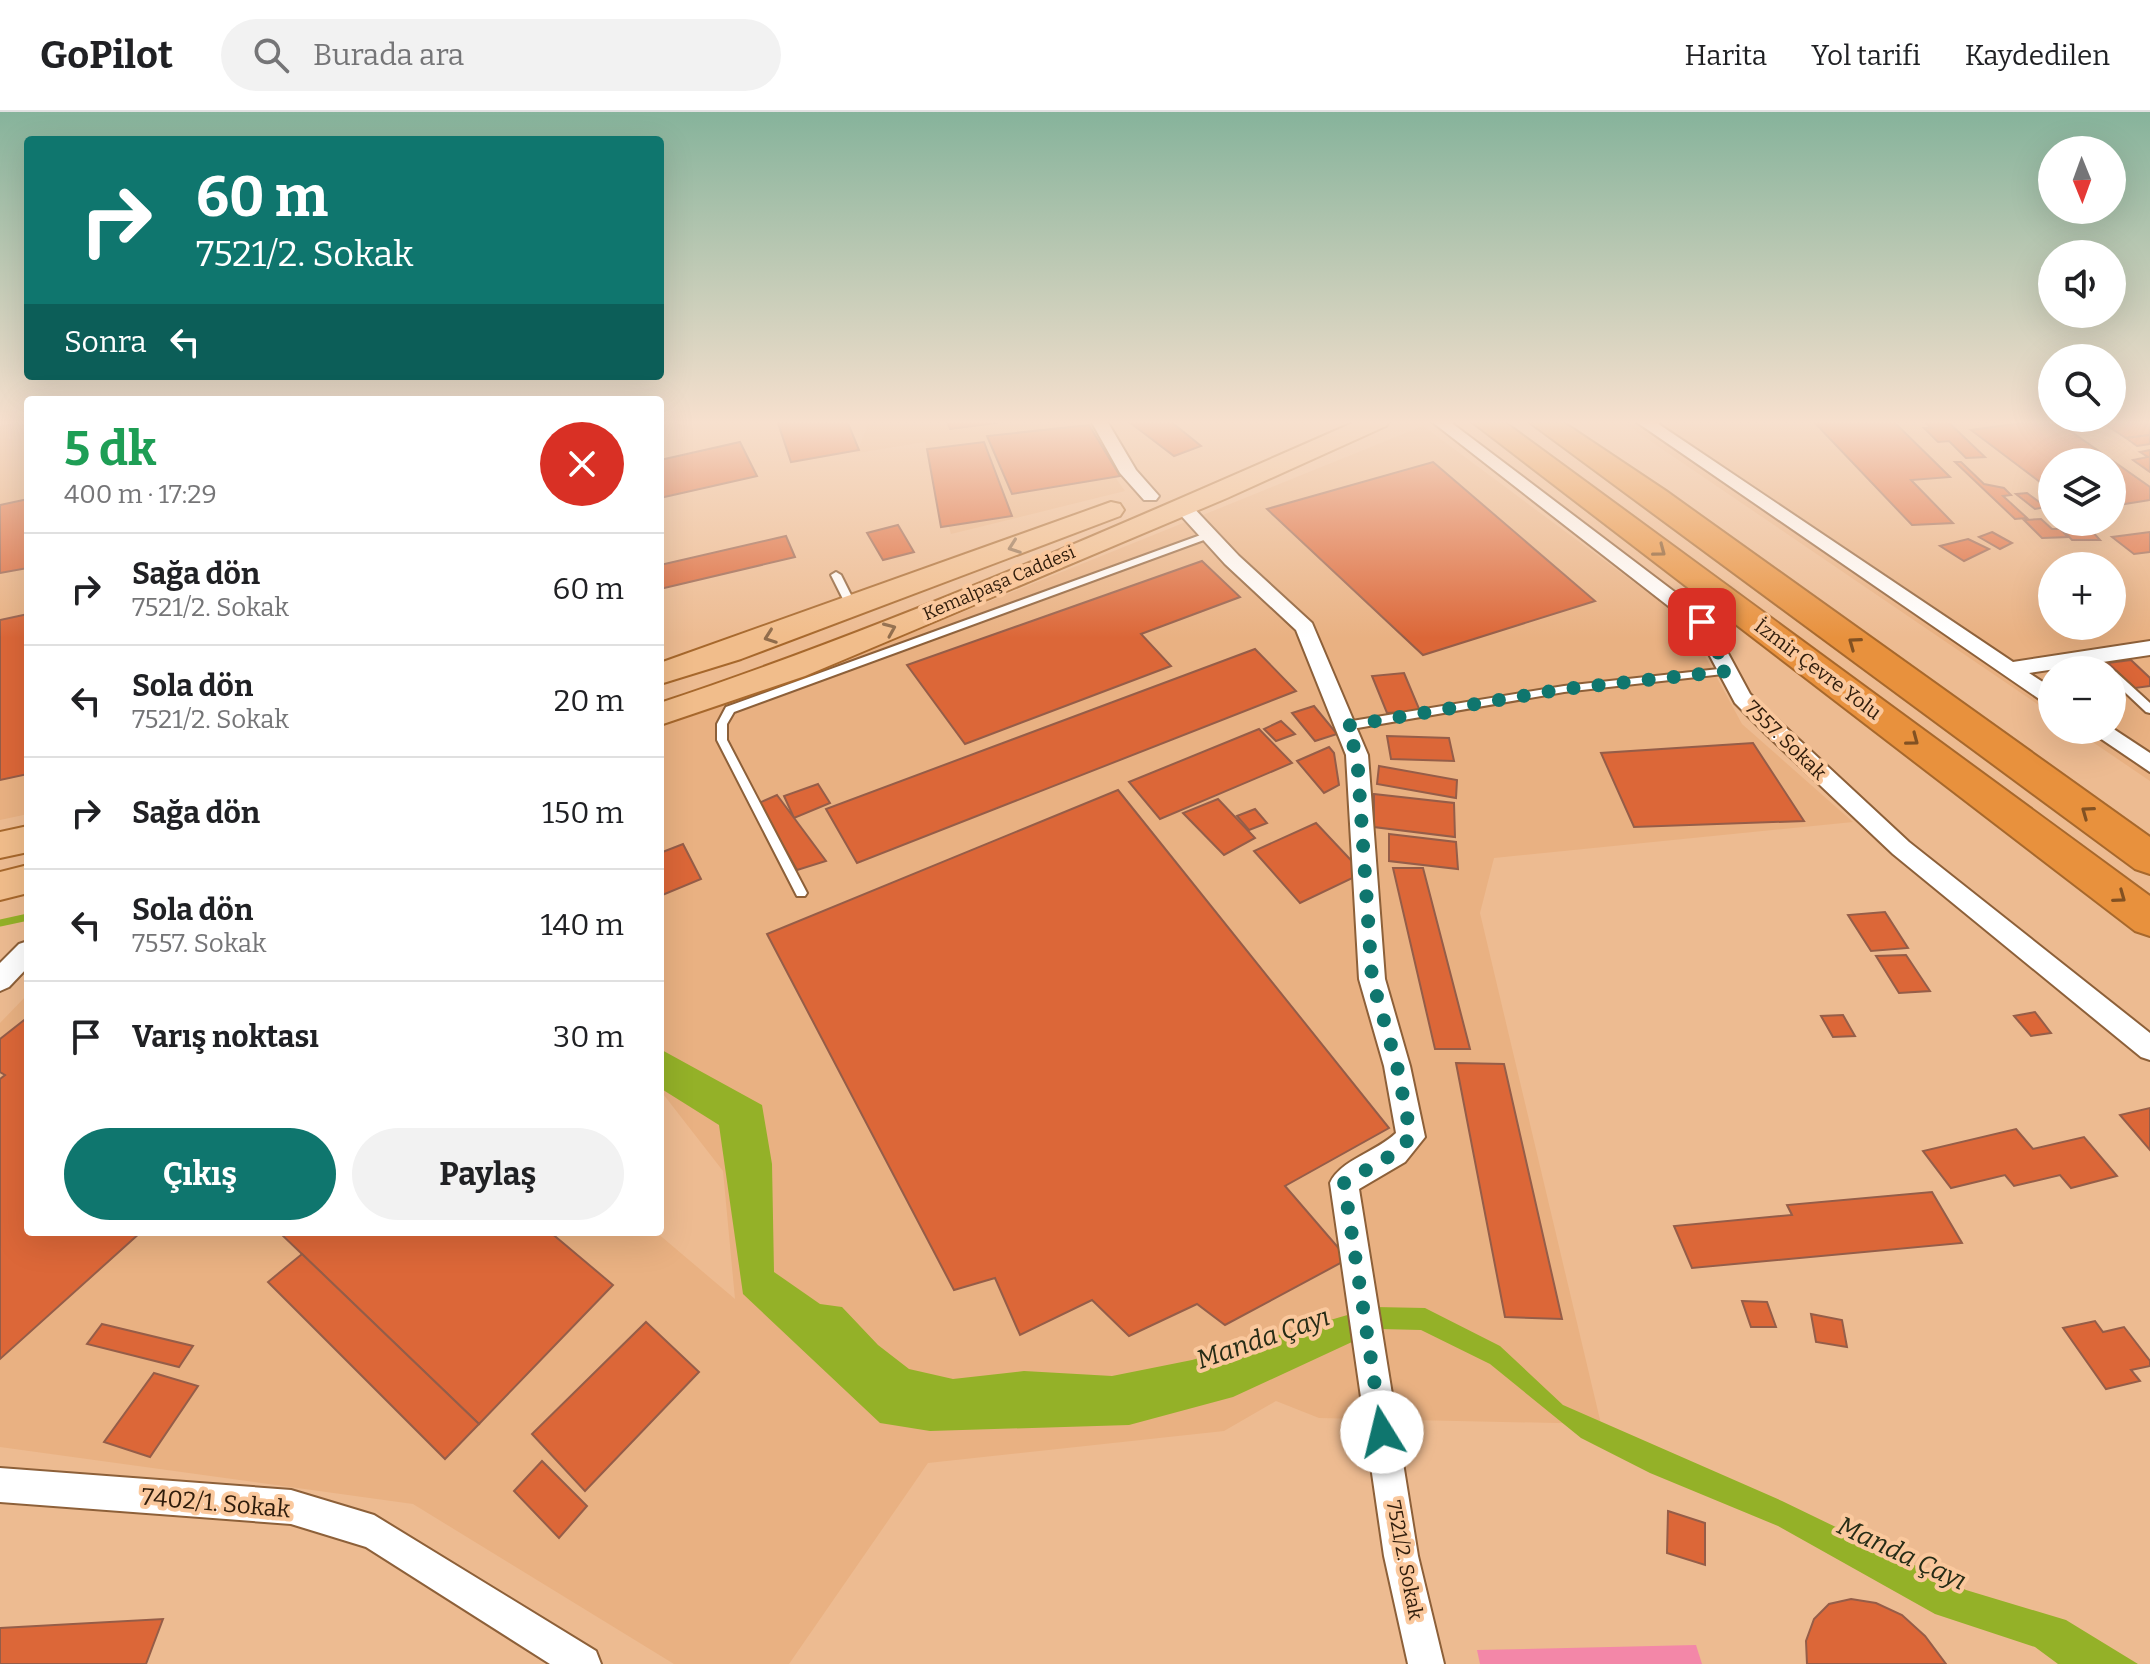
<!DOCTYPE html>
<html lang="tr">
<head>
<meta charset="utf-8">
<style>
	body { margin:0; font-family:Bitter,serif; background:#f2f2f2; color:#202124; height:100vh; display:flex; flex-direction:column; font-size:30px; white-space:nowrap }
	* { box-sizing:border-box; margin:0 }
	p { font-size:26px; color:#757577 }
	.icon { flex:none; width:44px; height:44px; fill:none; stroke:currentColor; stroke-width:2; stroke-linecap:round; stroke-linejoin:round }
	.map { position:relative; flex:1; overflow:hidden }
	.side { position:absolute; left:24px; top:284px; width:640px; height:840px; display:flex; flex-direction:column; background:#fff; border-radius:8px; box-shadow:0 8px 32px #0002 }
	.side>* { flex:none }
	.hud { position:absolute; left:24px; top:24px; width:640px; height:244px; border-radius:8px; box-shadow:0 8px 32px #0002; background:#0f766e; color:#fff; overflow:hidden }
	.needle { width:52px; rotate:179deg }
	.controls { position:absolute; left:2038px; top:24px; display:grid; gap:16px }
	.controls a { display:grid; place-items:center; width:88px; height:88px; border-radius:50%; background:#fff; box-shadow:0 8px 32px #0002; font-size:40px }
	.pin { position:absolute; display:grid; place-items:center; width:68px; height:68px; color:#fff; margin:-34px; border-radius:16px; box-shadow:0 4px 12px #0006 }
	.me { position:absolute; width:88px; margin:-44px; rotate:351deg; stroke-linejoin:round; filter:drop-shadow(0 0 6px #0008) }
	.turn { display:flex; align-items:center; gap:28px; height:168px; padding:0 40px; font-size:36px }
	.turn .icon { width:104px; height:104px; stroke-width:2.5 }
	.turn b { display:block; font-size:56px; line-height:68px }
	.then { display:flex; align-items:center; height:76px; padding:0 40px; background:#0003; gap:16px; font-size:30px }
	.round { display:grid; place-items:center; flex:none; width:84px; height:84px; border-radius:42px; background:#f2f2f2 }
	.summary { display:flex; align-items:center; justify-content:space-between; height:136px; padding:0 40px }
	h1 { font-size:48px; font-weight:700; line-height:60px; color:#1e9e55 }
	.cta { display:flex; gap:16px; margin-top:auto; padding:16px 40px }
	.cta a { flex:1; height:92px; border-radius:48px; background:#0f766e; color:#fff; font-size:32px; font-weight:700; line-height:92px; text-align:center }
	.cta a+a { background:#f2f2f2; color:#202124 }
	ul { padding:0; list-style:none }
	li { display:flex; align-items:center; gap:24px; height:112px; padding:0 40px; border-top:2px solid #e0e0e0 }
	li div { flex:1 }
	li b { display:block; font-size:30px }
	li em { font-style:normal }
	header { display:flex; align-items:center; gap:48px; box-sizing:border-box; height:112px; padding:0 40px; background:#fff; border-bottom:2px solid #e0e0e0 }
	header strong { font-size:38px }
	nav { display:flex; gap:44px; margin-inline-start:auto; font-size:28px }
	.search { width:560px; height:72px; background:#f2f2f2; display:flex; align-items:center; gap:20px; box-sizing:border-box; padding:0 28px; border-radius:44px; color:#757577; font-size:30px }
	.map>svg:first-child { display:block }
	.built { fill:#e9b182; fill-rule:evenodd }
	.green { fill:#f387a8 }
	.water { fill:#94b128 }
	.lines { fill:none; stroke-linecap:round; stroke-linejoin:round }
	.stream { stroke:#94b128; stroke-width:7 }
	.building { fill:#dc6738; stroke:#955d48; stroke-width:2 }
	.service-casing { stroke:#8d6039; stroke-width:4 }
	.minor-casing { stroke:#8d6039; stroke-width:4 }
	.primary-casing { stroke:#a7682c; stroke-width:4 }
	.motorway-casing { stroke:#a7682c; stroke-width:4 }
	.service { fill:#fff; fill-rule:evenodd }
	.minor { fill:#fff; fill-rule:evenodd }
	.primary { fill:#f1bd8b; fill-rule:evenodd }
	.motorway { fill:#e8913d; fill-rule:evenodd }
	.oneway { stroke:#906c4b }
	.oneway2 { stroke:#825122 }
	.route { stroke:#0f766e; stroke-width:14; stroke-dasharray:0 25.2 }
	.labels { text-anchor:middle; stroke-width:8; stroke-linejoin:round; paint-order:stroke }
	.far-street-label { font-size:18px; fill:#2f1c0b; stroke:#fac89d }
	.street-label { font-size:20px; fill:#2f1c0b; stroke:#fac89d }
	.near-street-label { font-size:24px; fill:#2f1c0b; stroke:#fac89d }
	.near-water-label { font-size:26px; font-style:italic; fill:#262c16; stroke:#fac89d }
</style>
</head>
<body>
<header>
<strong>GoPilot</strong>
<div class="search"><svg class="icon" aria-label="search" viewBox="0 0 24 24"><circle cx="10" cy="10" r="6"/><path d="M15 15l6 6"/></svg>Burada ara</div>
<nav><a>Harita</a><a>Yol tarifi</a><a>Kaydedilen</a></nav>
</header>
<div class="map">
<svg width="2150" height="1552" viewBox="0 0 2150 1552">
	<rect width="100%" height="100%" fill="#edbb91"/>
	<g class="built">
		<polygon points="0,309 28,309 28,702 0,708"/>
		<polygon points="869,309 1075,309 1125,379 951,422 925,330 857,341"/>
		<path d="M 1621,309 L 2150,309 L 2150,669 L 2075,618 L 2112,618 L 2112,558 L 2052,558 L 2052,602 ZM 2052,350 L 2112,350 L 2112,410 L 2052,410 ZM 2052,454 L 2112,454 L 2112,514 L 2052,514 Z"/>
		<polygon points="1423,314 1686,509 1742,612 1853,710 1494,746 1480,801 1601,1312 1319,1306 1276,1289 1224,1319 928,1351 789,1552 674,1552 413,1392 0,1335 0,911 28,882 28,1120 656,1120 735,1187 723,1059 660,978 660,611 832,553"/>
	</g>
	<polygon class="green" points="1696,1533 1702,1552 1480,1552 1477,1538"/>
	<polygon class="water" points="660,937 762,993 772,1052 774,1160 820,1192 842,1195 878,1233 909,1257 953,1267 1024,1259 1112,1264 1192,1248 1375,1195 1425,1196 1500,1234 1563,1293 1782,1389 1966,1478 2066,1508 2138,1552 2058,1552 2035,1535 1935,1502 1778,1414 1650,1361 1581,1326 1490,1252 1421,1218 1380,1217 1233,1285 1129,1313 930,1319 880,1311 743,1182 719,1013 660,976"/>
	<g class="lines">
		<polyline class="stream" points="0,811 28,805"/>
	</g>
	<g class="building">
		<polygon points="788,309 847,309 859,338 791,350 778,311"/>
		<polygon points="947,309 996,309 997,311 950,317"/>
		<polygon points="1128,309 1170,309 1201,334 1174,344"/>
		<polygon points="1813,309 1893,309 1950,365 1911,368 1953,411 1912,413"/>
		<polygon points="1924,309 1947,309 1985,345 1966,346 1949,329 1938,330 1924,316 1931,316"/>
		<polygon points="2035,309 2056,309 2150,375 2150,388 2112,394 2112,350 2052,350 2052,379 1971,318"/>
		<polygon points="2100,309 2150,309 2150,323 2126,326"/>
		<polygon points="1089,313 1120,364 1012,382 987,324"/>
		<polygon points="2150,323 2150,332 2137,334 2126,326"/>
		<polygon points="740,330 757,364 660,386 660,348"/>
		<polygon points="984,330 1012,404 941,415 927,337"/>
		<polygon points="2150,338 2150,360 2133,348 2148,345 2140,340"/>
		<polygon points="1433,350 1595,489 1423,543 1267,397"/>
		<polygon points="1955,350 1961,350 1984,372 2004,376 2011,383 2003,384 2027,406 2015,407"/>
		<polygon points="2027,381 2046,395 2035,397 2016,382"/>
		<polygon points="28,387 28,456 0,461 0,393"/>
		<polygon points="2041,407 2052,417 2060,417 2068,425 2042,426 2024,408"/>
		<polygon points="898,413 914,440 883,448 867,421"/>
		<polygon points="2065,415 2090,417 2100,428 2072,428 2063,418 2068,418"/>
		<polygon points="1992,420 2012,431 2000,437 1979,425"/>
		<polygon points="2150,420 2150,440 2134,442 2112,425"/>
		<polygon points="786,424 795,445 660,477 660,453"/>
		<polygon points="1968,427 1989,437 1964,449 1940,434"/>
		<polygon points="1202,449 1240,485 1141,522 1171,554 965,632 907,553"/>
		<polygon points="28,502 28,662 0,668 0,508"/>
		<polygon points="1255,537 1296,579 857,751 826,697"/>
		<polygon points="2131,548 2150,566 2150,574 2135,576 2108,551"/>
		<polygon points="1404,561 1420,599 1387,601 1372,564"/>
		<polygon points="1314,594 1337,622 1315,629 1292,601"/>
		<polygon points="1281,609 1295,622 1276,629 1264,617"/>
		<polygon points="1259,617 1292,651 1160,707 1129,670"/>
		<polygon points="1387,624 1449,626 1454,649 1391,647"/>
		<polygon points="1753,631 1804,709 1634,715 1601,641"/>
		<polygon points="1329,635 1334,641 1339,673 1324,681 1297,649"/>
		<polygon points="1379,654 1457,668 1456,686 1377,672"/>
		<polygon points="818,672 830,691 794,706 784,684"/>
		<polygon points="1118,678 1389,1016 1285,1074 1348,1147 1225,1213 1197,1192 1129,1224 1092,1188 1020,1223 995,1166 954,1178 767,822"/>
		<polygon points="1374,682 1454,691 1455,725 1374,715"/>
		<polygon points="777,683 826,749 797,758 759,691"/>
		<polygon points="1218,687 1255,726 1224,743 1183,701"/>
		<polygon points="1255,697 1267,711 1249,718 1237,704"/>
		<polygon points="1316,711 1363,761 1300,791 1254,739"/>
		<polygon points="1389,722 1456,730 1458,757 1389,749"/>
		<polygon points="683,732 701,767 660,784 660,741"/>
		<polygon points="1393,756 1423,756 1470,937 1435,937"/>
		<polygon points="1885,800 1908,836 1871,839 1848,803"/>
		<polygon points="1906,843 1930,879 1899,881 1876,844"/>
		<polygon points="2035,900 2051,921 2031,924 2014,904"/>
		<polygon points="1843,903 1855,924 1833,925 1821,904"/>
		<polygon points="28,905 28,1120 141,1120 0,1247 0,967 5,963 0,960 0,927"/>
		<polygon points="1456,951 1504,952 1562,1207 1505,1205"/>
		<polygon points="2150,996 2150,1038 2120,1003"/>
		<polygon points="2016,1017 2033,1037 2084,1025 2117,1064 2071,1076 2060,1063 2014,1074 2005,1063 1951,1076 1923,1039"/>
		<polygon points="1932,1080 1962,1131 1692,1156 1674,1114 1792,1103 1787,1093"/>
		<polygon points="279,1120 550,1120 613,1173 479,1312"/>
		<polygon points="302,1142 479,1312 445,1347 268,1170"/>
		<polygon points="1742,1189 1767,1190 1776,1215 1751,1215"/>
		<polygon points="1811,1202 1842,1208 1847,1235 1816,1230"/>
		<polygon points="2095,1209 2103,1220 2124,1215 2150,1249 2150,1254 2131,1258 2140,1269 2106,1277 2063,1216"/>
		<polygon points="646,1210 699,1260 585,1379 532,1322"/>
		<polygon points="102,1212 193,1234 179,1255 87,1232"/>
		<polygon points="154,1261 198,1274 150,1345 104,1330"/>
		<polygon points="542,1349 587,1394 559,1426 514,1379"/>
		<polygon points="1668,1399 1705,1411 1705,1453 1667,1441"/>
		<polygon points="1851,1487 1876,1491 1902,1503 1925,1524 1946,1552 1807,1552 1806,1529 1814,1507 1829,1492"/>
		<polygon points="163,1507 146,1552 0,1552 0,1516"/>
	</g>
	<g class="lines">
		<g class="service-casing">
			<g id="service">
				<polygon points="1209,420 1212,421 1212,425 734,600 727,612 727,628 807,781 805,784 797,784 717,628 717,612 726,595"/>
				<polygon points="836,460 841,463 857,495 855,497 849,497 847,495 831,463"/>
				<polygon points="1728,556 1733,559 1732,561 1564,580 1346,618 1341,614 1346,610 1564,574"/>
				<polygon points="2112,559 2116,560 2150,591 2150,601 2146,600 2112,568"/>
			</g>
		</g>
		<g class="minor-casing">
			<g id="minor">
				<polygon points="1091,309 1107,309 1136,358 1159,384 1156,388 1144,388 1120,361"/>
				<polygon points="1431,309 1449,309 1709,506 1750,582 1783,613 1909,730 2150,921 2150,948 2141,945 1893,742 1767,623 1735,591 1694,514"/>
				<polygon points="1635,309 1654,309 2013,550 2150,529 2150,543 2029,561 2052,576 2052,593 2045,591"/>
				<path d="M 1182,389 L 1188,390 L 1239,444 L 1312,511 L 1368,643 L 1385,867 L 1410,954 L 1425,1025 L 1405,1050 L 1359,1077 L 1418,1444 L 1444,1552 L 1408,1552 L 1384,1444 L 1330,1071 C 1340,1048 1378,1039 1396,1021 L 1384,954 L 1359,867 L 1346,643 L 1296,518 L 1225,452 L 1176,398 L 1173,394 Z"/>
				<polygon points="2112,616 2150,641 2150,660 2088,618"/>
				<polygon points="28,829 28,855 9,875 0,879 0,851 19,832"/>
				<polygon points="0,1356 291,1378 374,1403 596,1539 601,1552 550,1552 366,1435 291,1412 0,1390"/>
			</g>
		</g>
		<g class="primary-casing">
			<g id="primary">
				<path d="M 1357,309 L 1389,309 L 1386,314 L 1227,386 L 805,564 L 660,613 L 660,591 C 897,512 1128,410 1357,309 Z"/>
				<polygon points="1111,390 1120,392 1124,398 1120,404 741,547 660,572 660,551"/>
				<polygon points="28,714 28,740 0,746 0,720"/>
				<polygon points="28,753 28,781 0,788 0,760"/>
			</g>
		</g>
		<g class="motorway-casing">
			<g id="motorway">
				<polygon points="1471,309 1503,309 2150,784 2150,824 2135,819"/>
				<polygon points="1528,309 1561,309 1666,379 2150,725 2150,762 2135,757"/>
			</g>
		</g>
		<use href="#service" class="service"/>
		<use href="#minor" class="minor"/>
		<use href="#primary" class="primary"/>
		<use href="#motorway" class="motorway"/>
	</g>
	<defs><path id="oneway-chevron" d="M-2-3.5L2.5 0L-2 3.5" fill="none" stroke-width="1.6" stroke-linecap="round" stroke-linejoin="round" transform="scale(2)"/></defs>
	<g class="oneway">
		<use href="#oneway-chevron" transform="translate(1014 435) rotate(160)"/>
		<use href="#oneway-chevron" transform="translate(890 517) rotate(-23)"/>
		<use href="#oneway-chevron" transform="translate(770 525) rotate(160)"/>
	</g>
	<g class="oneway2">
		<use href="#oneway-chevron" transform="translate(1660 439) rotate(37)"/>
		<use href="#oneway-chevron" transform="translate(1854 531) rotate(-144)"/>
		<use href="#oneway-chevron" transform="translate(1913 628) rotate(37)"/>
		<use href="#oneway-chevron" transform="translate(2087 700) rotate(-144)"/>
		<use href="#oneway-chevron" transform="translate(2120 785) rotate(36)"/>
	</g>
	<linearGradient id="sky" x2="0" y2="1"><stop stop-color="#86b39b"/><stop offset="0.59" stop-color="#f7e0ce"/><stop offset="1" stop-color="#f7e0ce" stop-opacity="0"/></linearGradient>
	<rect width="2150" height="526" fill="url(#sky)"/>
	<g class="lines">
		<polyline class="route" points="1382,1320 1344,1071 1395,1041 1411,1025 1397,954 1372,867 1357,643 1346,614 1564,577 1728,559 1702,510"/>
	</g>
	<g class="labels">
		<g class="far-street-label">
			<text transform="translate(999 471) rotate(-23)" y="6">Kemalpaşa Caddesi</text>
		</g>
		<g class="street-label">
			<text transform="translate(1818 557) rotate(37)" y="7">İzmir Çevre Yolu</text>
			<text transform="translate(1786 628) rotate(44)" y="7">7557. Sokak</text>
			<text transform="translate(1405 1448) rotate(79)" y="7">7521/2. Sokak</text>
		</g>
		<g class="near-street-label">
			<text transform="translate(216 1391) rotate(5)" y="8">7402/1. Sokak</text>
		</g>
		<g class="near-water-label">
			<text transform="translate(1263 1226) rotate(-19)" y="9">Manda Çayı</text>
			<text transform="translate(1902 1441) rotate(25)" y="9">Manda Çayı</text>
		</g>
	</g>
</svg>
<div class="controls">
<a><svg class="needle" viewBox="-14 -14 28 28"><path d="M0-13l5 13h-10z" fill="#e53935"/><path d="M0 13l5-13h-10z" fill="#757577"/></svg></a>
<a><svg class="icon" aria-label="sound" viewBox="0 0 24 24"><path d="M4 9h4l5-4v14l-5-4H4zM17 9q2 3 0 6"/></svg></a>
<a><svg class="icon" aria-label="search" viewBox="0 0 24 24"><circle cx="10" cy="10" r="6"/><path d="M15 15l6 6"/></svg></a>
<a><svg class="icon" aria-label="layers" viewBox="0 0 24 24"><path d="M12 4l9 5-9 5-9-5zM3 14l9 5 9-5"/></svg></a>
<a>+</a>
<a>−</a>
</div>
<div class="pin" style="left:1702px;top:510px;background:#d93025"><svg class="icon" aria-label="arrive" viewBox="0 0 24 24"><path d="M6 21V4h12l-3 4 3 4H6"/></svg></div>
<svg class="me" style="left:1382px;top:1320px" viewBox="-20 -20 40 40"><circle r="19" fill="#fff"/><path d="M0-13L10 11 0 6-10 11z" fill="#0f766e"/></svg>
<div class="hud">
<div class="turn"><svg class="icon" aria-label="right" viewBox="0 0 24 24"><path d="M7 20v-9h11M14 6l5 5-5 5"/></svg><div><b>60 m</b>7521/2. Sokak</div></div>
<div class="then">Sonra<svg class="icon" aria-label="left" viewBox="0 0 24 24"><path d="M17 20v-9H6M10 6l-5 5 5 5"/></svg></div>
</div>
<section class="side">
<div class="summary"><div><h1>5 dk</h1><p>400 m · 17:29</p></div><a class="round" style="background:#d93025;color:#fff"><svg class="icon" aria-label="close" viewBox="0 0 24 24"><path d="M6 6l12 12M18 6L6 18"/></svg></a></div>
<ul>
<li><svg class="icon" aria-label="right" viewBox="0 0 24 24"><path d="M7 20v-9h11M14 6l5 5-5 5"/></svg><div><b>Sağa dön</b><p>7521/2. Sokak</p></div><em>60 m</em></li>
<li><svg class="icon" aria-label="left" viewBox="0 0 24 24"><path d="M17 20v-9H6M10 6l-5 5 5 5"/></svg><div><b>Sola dön</b><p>7521/2. Sokak</p></div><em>20 m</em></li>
<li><svg class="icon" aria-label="right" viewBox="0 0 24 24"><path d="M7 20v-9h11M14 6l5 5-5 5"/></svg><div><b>Sağa dön</b></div><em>150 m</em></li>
<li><svg class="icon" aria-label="left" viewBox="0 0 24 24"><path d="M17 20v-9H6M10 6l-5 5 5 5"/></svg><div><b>Sola dön</b><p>7557. Sokak</p></div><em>140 m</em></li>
<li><svg class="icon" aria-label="arrive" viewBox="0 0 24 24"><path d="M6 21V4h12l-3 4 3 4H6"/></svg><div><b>Varış noktası</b></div><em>30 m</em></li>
</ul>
<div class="cta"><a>Çıkış</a><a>Paylaş</a></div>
</section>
</div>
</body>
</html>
